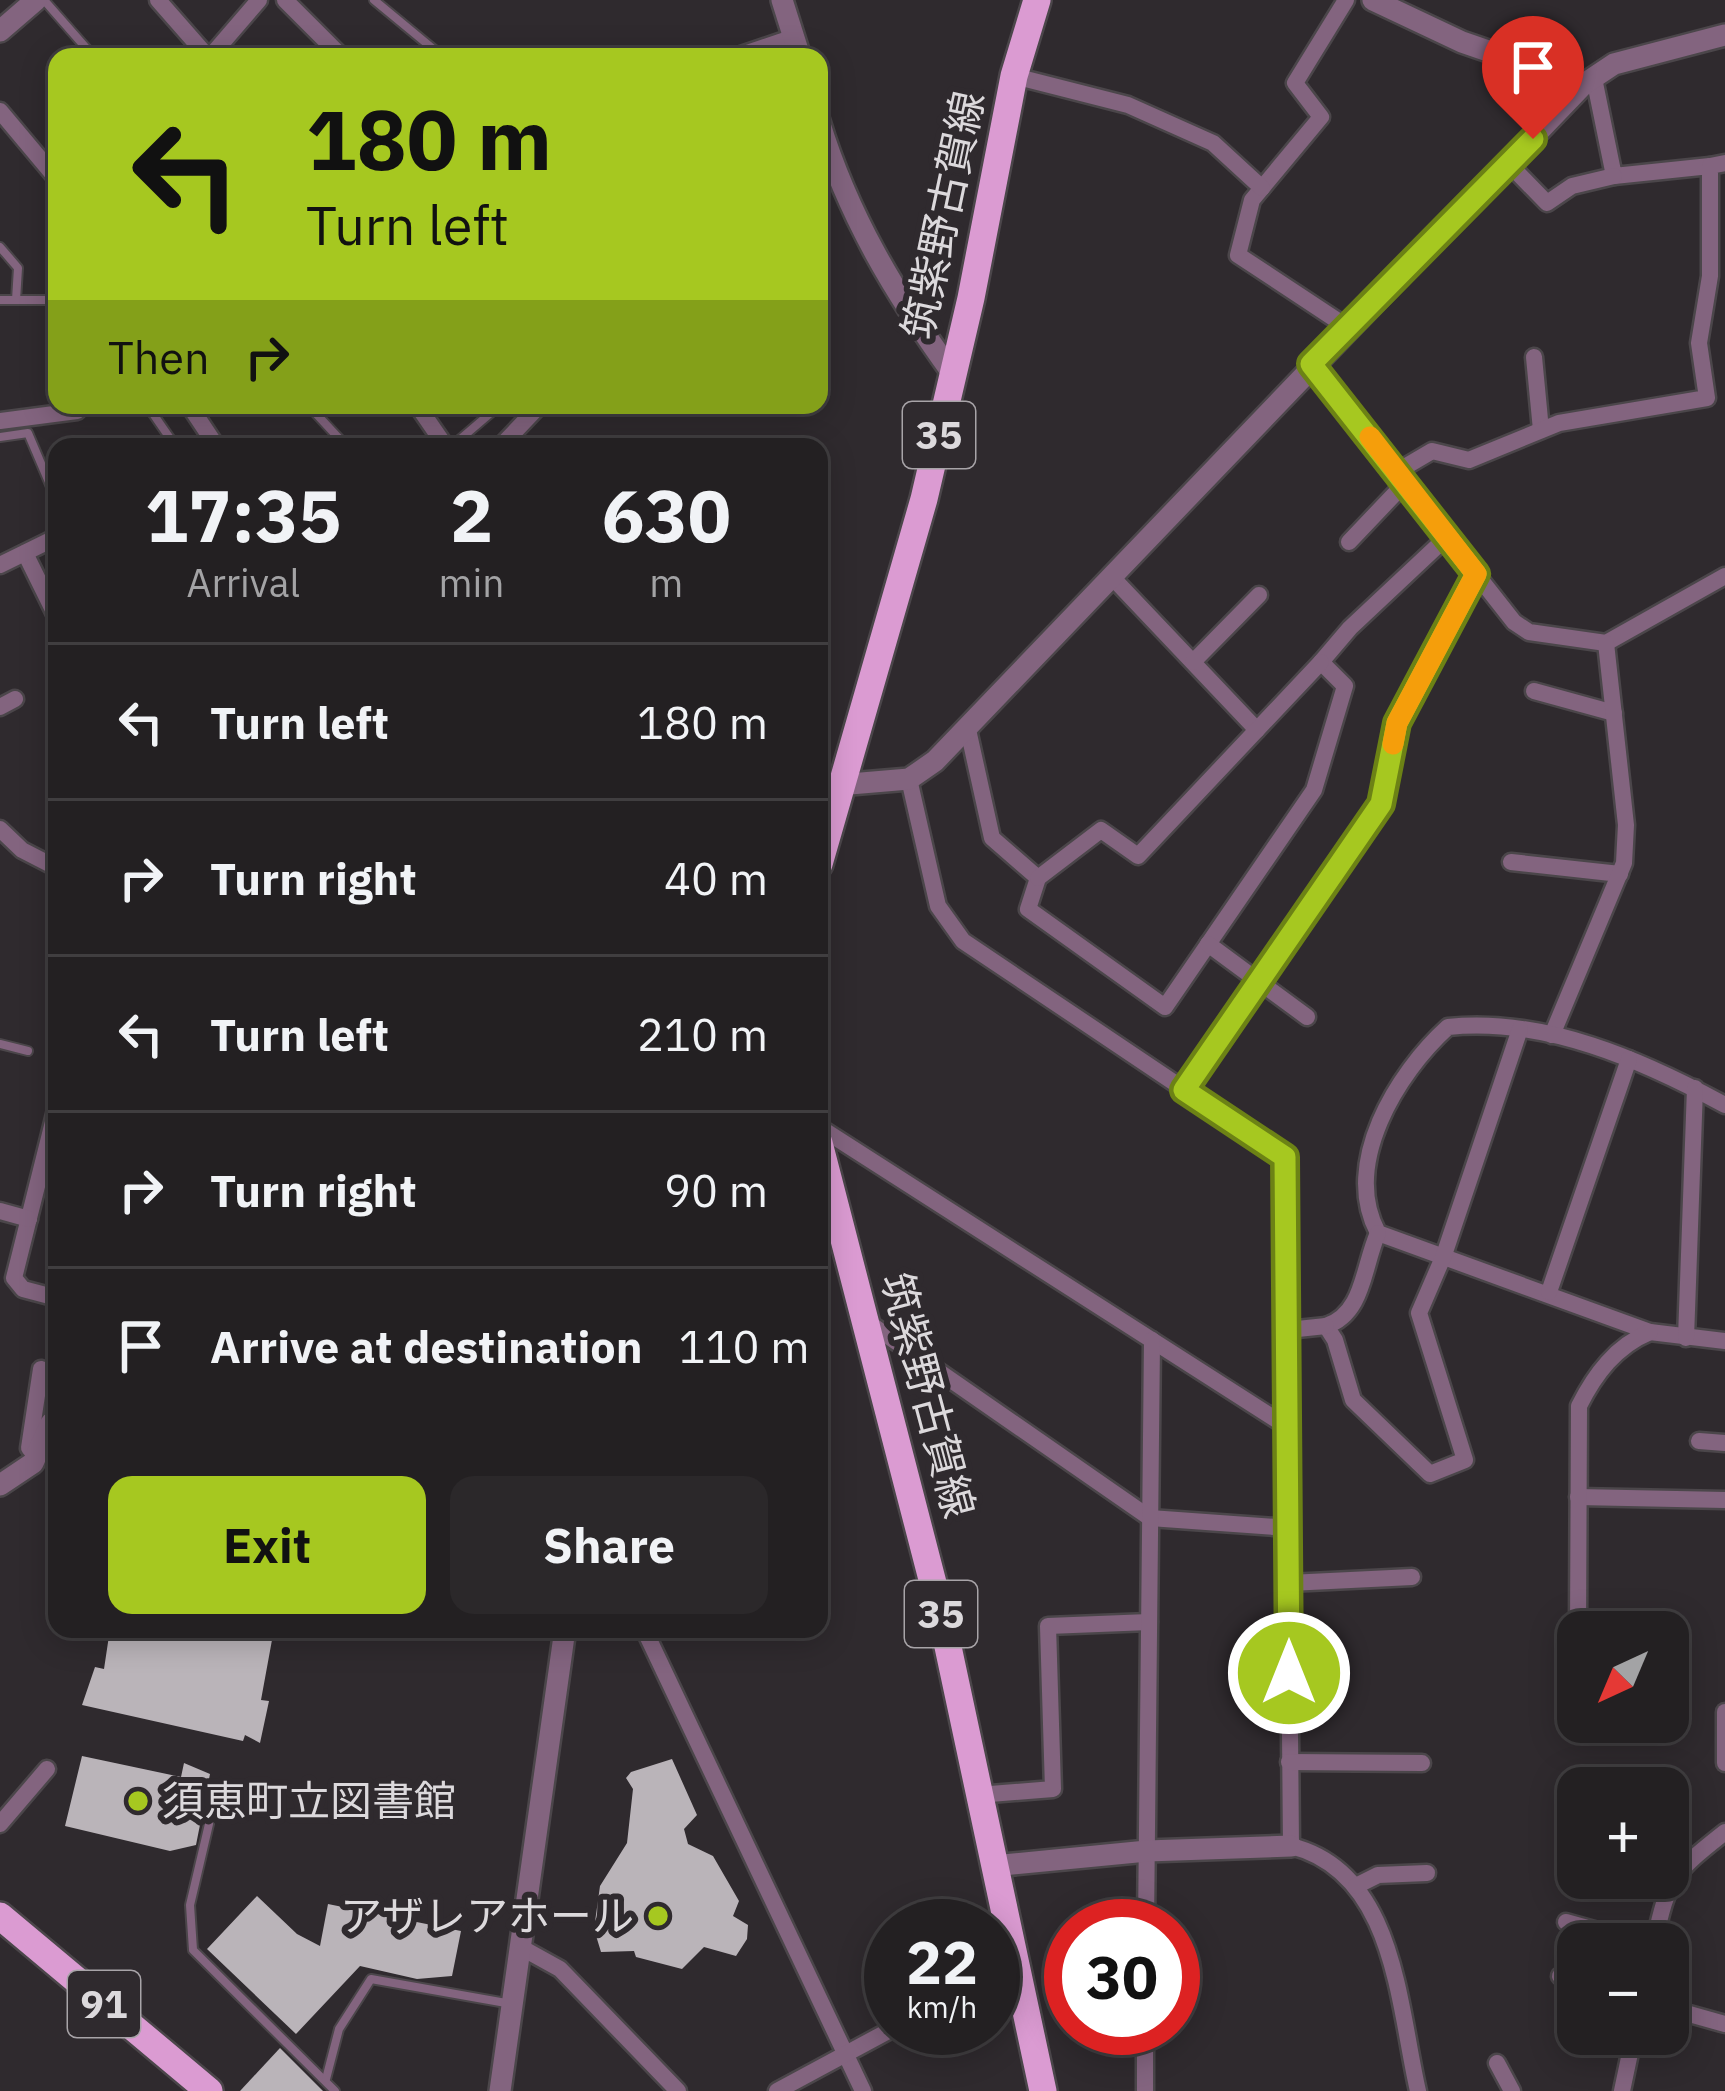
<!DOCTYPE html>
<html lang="en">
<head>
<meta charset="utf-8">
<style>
	body { margin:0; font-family:"IBM Plex Sans","Noto Sans JP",sans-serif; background:#2b282a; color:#f1f3f6; height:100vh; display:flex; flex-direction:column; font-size:45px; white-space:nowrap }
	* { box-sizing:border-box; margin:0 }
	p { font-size:39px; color:#a3a3a5 }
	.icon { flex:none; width:66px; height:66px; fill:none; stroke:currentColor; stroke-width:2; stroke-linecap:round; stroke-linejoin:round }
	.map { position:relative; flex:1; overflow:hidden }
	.panel { position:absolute; left:48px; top:438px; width:780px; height:1200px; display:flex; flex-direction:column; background:#232022; border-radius:24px; box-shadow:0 6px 30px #0003,0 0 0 3px #403e40 }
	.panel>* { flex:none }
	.hud { position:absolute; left:48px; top:48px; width:780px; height:366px; border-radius:24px; box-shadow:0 6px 30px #0003,0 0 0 3px #403e40; background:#a6c820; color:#111; overflow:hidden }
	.needle { width:78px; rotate:224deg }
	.fabs { position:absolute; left:1557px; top:1611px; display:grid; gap:24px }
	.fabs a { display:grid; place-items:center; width:132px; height:132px; border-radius:24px; background:#232022; box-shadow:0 6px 30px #0003,0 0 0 3px #403e40; font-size:60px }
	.speed { position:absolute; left:864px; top:1899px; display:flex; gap:24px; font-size:60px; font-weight:700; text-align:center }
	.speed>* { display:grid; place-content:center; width:156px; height:156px; border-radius:50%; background:#232022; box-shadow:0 6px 30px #0003,0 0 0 3px #403e40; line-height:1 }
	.speed small { font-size:30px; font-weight:400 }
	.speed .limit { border:18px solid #d22; background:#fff; color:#111 }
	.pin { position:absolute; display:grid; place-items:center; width:102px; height:102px; color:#fff; margin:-123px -51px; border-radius:50% 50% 50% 0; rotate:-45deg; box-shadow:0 0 12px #0007 }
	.pin .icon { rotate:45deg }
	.me { position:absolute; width:132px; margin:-66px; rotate:0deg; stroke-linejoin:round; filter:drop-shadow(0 0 9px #0008) }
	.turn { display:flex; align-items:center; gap:42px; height:252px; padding:0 60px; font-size:54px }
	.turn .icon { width:156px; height:156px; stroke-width:2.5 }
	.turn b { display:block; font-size:84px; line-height:102px }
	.then { display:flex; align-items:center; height:114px; padding:0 60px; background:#0003; gap:24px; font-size:45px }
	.eta { display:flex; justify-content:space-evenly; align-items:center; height:204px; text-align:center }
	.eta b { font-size:72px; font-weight:700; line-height:84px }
	.primary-button { display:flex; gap:24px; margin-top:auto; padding:24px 60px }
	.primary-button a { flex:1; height:138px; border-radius:24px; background:#a6c820; color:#111; font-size:48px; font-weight:700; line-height:138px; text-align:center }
	.primary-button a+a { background:#2b282a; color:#f1f3f6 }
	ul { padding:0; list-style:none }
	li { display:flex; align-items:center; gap:36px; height:156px; padding:0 60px; border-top:3px solid #403e40 }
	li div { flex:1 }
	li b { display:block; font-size:45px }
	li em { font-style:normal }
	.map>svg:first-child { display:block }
	.building { fill:#bab4b9 }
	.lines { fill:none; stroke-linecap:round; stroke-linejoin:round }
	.service-casing { stroke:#4b464a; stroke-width:12 }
	.minor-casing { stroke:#4b464a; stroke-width:21 }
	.tertiary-casing { stroke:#4b464a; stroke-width:26 }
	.primary-casing { stroke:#4b464a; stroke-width:32 }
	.service { stroke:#83647f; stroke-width:8 }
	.minor { stroke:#83647f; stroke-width:16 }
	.tertiary { stroke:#83647f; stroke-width:21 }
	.primary { stroke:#db9bd2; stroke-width:27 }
	.route-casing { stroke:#6c8215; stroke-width:30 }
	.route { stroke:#a6c820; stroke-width:21 }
	.slow { stroke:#f59e0b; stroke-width:21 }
	.poi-dot { fill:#a6c820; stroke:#2f2a2e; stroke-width:4.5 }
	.labels { text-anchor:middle; stroke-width:12; stroke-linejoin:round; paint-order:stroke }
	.shield { fill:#2f2a2e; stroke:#a8a4a8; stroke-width:3 }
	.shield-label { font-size:39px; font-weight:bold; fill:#dcd9dc }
	.street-label { font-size:42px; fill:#dcd9dc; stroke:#2f2a2e }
	.poi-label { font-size:42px; fill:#dcd9dc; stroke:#2f2a2e; text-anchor:start }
</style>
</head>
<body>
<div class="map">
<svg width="1725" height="2091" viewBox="0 0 1725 2091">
	<rect width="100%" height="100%" fill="#2f2a2e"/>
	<g class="building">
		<polygon points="110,1629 274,1629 261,1700 269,1701 260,1743 245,1735 243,1741 82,1705 95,1667 104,1669"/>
		<polygon points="82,1756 181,1777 184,1763 210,1774 196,1845 170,1851 65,1826"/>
		<polygon points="672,1759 697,1815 684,1829 688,1844 713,1856 739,1901 733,1916 748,1925 747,1939 736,1956 704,1947 682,1969 636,1957 634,1951 601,1952 594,1929 600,1886 627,1843 633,1789 626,1778 631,1772"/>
		<polygon points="257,1896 297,1934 320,1946 328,1904 461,1931 452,1976 417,1979 360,1966 296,2034 207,1949"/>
		<polygon points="280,2048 323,2091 240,2091"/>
	</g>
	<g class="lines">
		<g class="service-casing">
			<g id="service">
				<polyline points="44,0 94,57"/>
				<polyline points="374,0 443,57"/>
				<polyline points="0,247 18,268 16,300"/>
				<polyline points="0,300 57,300"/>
				<polyline points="147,405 176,447"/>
				<polyline points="308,405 347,447"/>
				<polyline points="0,437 28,433 57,501"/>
				<polyline points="451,447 500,405"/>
				<polyline points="0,1044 28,1051"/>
				<polyline points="209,1824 190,1905 193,1950 335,2091"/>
				<polyline points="326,2079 339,2029 371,1979 506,2003"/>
			</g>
		</g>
		<g class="minor-casing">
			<g id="minor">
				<polyline points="158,0 208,57"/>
				<polyline points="285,0 342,57"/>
				<polyline points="1346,0 1295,83 1321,117 1252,200 1238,255 1347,327"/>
				<polyline points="210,57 259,0"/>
				<polyline points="735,57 794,37"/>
				<polyline points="1014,76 1128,105 1213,143 1262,188"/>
				<polyline points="1594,78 1614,176 1710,166"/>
				<polyline points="0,111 57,179"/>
				<polyline points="1508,163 1547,203 1572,186 1614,176"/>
				<polyline points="1534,357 1541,430"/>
				<polyline points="1311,364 1514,622 1529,632 1606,643 1725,576"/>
				<polyline points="189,405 217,447"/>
				<polyline points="417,405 446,447"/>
				<polyline points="0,421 77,411"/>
				<polyline points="500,447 540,405"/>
				<polyline points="1398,471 1432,451 1469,460 1559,423 1707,398 1699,343 1710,276 1710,166 1725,163"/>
				<polyline points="1349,542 1406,482"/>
				<polyline points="25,553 57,618"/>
				<polyline points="0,565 57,537"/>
				<polyline points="1111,576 1257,730"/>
				<polyline points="1193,662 1259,595"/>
				<polyline points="1534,691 1614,713"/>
				<polyline points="0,707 15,699"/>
				<polyline points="969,734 992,838 1038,878 1028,909 1165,1007 1314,790 1345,686 1321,662 1350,628 1448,536"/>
				<path d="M 909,779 L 938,906 L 963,941 L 1285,1157 L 1291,1846 C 1395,1872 1398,2004 1418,2091"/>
				<polyline points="0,829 22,850 57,868"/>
				<polyline points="1511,862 1620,874"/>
				<polyline points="1038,878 1101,830 1138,856 1321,662"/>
				<polyline points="1208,944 1307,1017"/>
				<polyline points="1552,1035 1624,863 1626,825 1606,643"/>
				<polyline points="57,1060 57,1062"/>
				<polyline points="1183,1090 1381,804 1398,723 1476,574"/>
				<path d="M 1725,1105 C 1642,1060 1545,1017 1448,1027 C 1397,1073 1341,1164 1378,1233 L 1650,1332 L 1725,1341"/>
				<polyline points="57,1106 14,1278 23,1289 57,1298"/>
				<polyline points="819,1127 1289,1428"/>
				<polyline points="0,1211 29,1219"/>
				<path d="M 1378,1233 C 1363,1266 1364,1314 1326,1326 L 1335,1340 L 1353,1400 L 1430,1474 L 1465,1460 L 1419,1313 L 1444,1255 L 1520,1029"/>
				<polyline points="1549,1292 1629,1059"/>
				<polyline points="869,1323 1150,1518 1289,1528"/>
				<polyline points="1288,1330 1326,1326"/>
				<polyline points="1686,1338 1695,1088"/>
				<polyline points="1699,1441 1725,1443"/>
				<polyline points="37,1457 29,1448 41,1369"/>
				<polyline points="1578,1497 1725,1500"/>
				<polyline points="1289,1583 1412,1577"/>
				<polyline points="644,1629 863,2091"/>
				<path d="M 1578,1632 L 1579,1406 C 1595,1374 1616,1346 1650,1332"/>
				<polyline points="1725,1712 1725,1763"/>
				<polyline points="1289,1762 1422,1763"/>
				<polyline points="978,1795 1053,1789 1048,1626 1149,1622"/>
				<polyline points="0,1824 47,1769"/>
				<polyline points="1356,1886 1378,1875 1427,1873"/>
				<polyline points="1566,1922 1645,1944"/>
				<polyline points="1146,1926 1152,1340"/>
				<path d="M 1654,1944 C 1668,1878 1673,1873 1725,1832"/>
				<polyline points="522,1948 560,1969 678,2091"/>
				<polyline points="1560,1976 1578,1982"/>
				<polyline points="1668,2008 1725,2024"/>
				<polyline points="1497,2063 1512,2091"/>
				<polyline points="777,2091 894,2028"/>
				<polyline points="1145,2091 1145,2028"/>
				<polyline points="1622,2091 1634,2034"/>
			</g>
		</g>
		<g class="tertiary-casing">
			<g id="tertiary">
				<polyline points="782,0 800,57"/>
				<polyline points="1373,0 1462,42 1584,84"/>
				<polyline points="0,31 36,0"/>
				<path d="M 819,121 C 848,216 895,294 953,374"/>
				<polyline points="838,785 909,779 935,761 1584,84 1614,64 1725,35"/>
				<polyline points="0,1485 33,1463 51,1423"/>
				<polyline points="993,1866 1147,1851 1291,1846"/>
				<polyline points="500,2091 565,1629"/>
			</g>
		</g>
		<g class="primary-casing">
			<g id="primary">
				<polyline points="819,864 924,499 971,298 1014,76 1037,0"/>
				<polyline points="819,1143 941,1614 1043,2091"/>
				<polyline points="0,1916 209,2091"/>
			</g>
		</g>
		<use href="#service" class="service"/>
		<use href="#minor" class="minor"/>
		<use href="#tertiary" class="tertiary"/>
		<use href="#primary" class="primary"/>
	</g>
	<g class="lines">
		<g class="route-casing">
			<polyline id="route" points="1289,1673 1285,1157 1184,1090 1381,804 1397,723 1476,574 1311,364 1533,139"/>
		</g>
		<use href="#route" class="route"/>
		<polyline class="slow" points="1370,437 1476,574 1397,723 1393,744"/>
	</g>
	<g class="poi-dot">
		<circle cx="138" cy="1801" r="12"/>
		<circle cx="658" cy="1916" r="12"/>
	</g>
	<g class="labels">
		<g class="shield">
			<rect x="903" y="402" width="72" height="66" rx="9"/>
			<rect x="905" y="1581" width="72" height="66" rx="9"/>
			<rect x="68" y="1971" width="72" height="66" rx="9"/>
		</g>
		<g class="shield-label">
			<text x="939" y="449">35</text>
			<text x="941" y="1628">35</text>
			<text x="104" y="2018">91</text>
		</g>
		<g class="street-label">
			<text transform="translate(943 215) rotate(-78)" y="15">筑紫野古賀線</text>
			<text transform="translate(928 1395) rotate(75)" y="15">筑紫野古賀線</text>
		</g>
		<g class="poi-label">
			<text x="162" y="1816">須恵町立図書館</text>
			<text x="634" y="1931" text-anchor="end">アザレアホール</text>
		</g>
	</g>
</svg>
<div class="fabs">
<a><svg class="needle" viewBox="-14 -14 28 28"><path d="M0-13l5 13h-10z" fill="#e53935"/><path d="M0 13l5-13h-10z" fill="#a3a3a5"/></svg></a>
<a>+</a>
<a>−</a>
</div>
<div class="speed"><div>22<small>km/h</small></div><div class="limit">30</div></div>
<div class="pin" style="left:1533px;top:139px;background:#d93025"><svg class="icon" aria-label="arrive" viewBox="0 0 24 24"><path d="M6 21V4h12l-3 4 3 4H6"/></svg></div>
<svg class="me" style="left:1289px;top:1673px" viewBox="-20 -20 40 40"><circle r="17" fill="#a6c820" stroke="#fff" stroke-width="3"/><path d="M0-11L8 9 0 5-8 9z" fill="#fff"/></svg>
<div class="hud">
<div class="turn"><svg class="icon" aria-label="left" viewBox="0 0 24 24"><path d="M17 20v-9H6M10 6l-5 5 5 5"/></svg><div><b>180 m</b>Turn left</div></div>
<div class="then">Then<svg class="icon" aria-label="right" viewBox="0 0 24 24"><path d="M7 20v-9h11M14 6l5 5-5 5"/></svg></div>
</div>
<section class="panel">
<div class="eta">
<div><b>17:35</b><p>Arrival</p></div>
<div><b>2</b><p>min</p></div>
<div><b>630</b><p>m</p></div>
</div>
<ul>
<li><svg class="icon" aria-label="left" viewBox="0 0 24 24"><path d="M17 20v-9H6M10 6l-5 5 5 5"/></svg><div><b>Turn left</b></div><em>180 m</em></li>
<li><svg class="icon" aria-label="right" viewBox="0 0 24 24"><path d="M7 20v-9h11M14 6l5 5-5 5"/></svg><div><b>Turn right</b></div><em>40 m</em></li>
<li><svg class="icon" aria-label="left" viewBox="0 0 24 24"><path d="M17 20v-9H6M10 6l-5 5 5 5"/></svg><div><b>Turn left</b></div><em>210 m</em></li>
<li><svg class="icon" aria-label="right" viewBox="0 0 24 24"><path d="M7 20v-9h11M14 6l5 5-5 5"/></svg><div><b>Turn right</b></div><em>90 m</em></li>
<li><svg class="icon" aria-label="arrive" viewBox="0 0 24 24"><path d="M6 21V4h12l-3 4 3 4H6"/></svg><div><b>Arrive at destination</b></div><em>110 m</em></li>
</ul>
<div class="primary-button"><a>Exit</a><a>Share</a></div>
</section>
</div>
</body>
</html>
